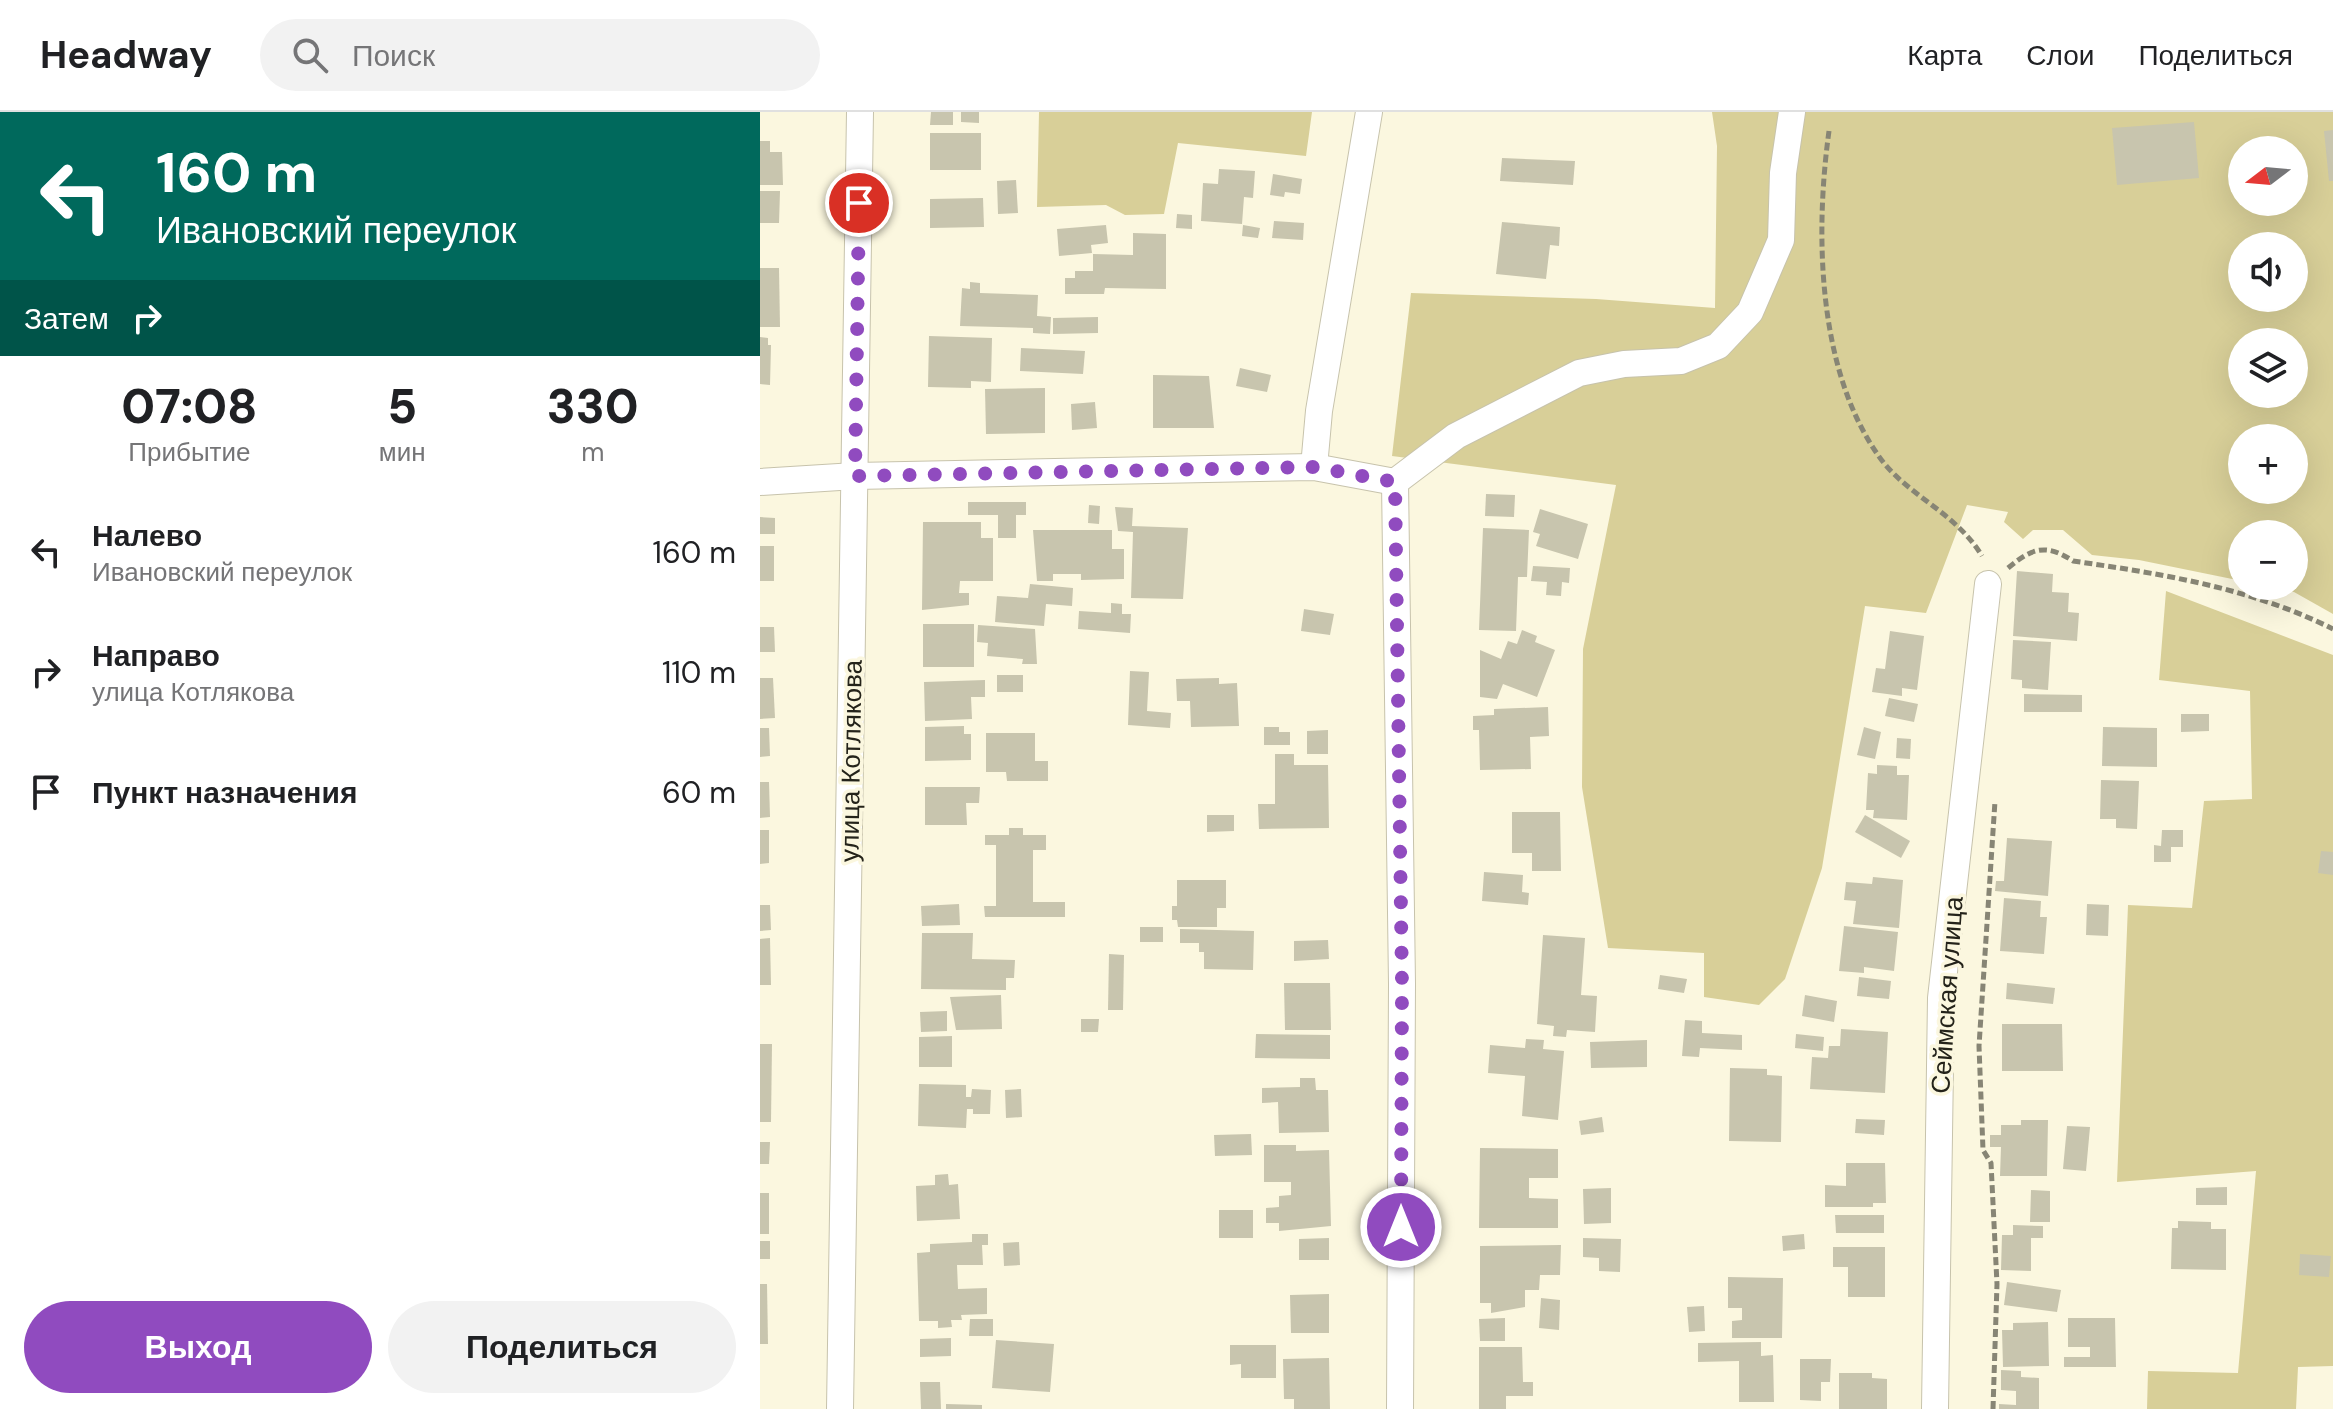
<!DOCTYPE html>
<html lang="ru">
<head>
<meta charset="utf-8">
<style>
	body { margin:0; font-family:"DM Sans",sans-serif; background:#f2f2f2; color:#202124; height:100vh; display:flex; flex-direction:column; font-size:30px; white-space:nowrap }
	* { box-sizing:border-box; margin:0 }
	p { font-size:26px; color:#757577 }
	.icon { flex:none; width:44px; height:44px; fill:none; stroke:currentColor; stroke-width:2; stroke-linecap:round; stroke-linejoin:round }
	.map { position:relative; flex:1; overflow:hidden }
	.side { display:flex; flex-direction:column; background:#fff; width:760px }
	.side>* { flex:none }
	.top-card { background:#00695c; color:#fff; overflow:hidden }
	.needle { width:52px; rotate:254deg }
	.tools { position:absolute; left:1468px; top:24px; display:grid; gap:16px }
	.tools a { display:grid; place-items:center; width:80px; height:80px; border-radius:50%; background:#fff; box-shadow:0 8px 32px #0002; font-size:40px }
	.pin { position:absolute; display:grid; place-items:center; width:68px; height:68px; color:#fff; margin:-34px; border:4px solid #fff; border-radius:50%; box-shadow:0 2px 8px #0007 }
	.me { position:absolute; width:88px; margin:-44px; rotate:0deg; stroke-linejoin:round; filter:drop-shadow(0 0 6px #0008) }
	.turn { display:flex; align-items:center; gap:28px; height:168px; padding:0 24px; font-size:36px }
	.turn .icon { width:104px; height:104px; stroke-width:2.5 }
	.turn b { display:block; font-size:56px; line-height:68px }
	.then { display:flex; align-items:center; height:76px; padding:0 24px; background:#0003; gap:16px; font-size:30px }
	.eta { display:flex; justify-content:space-evenly; align-items:center; height:136px; text-align:center }
	.eta b { font-size:48px; font-weight:800; line-height:56px }
	.primary-button { display:flex; gap:16px; margin-top:auto; padding:16px 24px }
	.primary-button a { flex:1; height:92px; border-radius:48px; background:#904bbf; color:#fff; font-size:32px; font-weight:800; line-height:92px; text-align:center }
	.primary-button a+a { background:#f2f2f2; color:#202124 }
	ul { padding:0; list-style:none }
	li { display:flex; align-items:center; gap:24px; height:120px; padding:0 24px }
	li div { flex:1 }
	li b { display:block; font-size:30px }
	li em { font-style:normal }
	header { display:flex; align-items:center; gap:48px; box-sizing:border-box; height:112px; padding:0 40px; background:#fff; border-bottom:2px solid #e0e0e0 }
	header strong { font-size:38px }
	nav { display:flex; gap:44px; margin-inline-start:auto; font-size:28px }
	.search { width:560px; height:72px; background:#f2f2f2; display:flex; align-items:center; gap:20px; box-sizing:border-box; padding:0 28px; border-radius:44px; color:#757577; font-size:30px }
	main { display:flex; flex:1; min-height:0 }
	.map>svg:first-child { display:block }
	.green { fill:#d8cf98; fill-rule:evenodd }
	.building { fill:#c8c5ae }
	.lines { fill:none; stroke-linecap:round; stroke-linejoin:round }
	.street-casing { stroke:#c7c3ac; stroke-width:28 }
	.path { stroke:#878575; stroke-width:5; stroke-dasharray:8 4; stroke-linecap:butt }
	.street { stroke:#fff; stroke-width:26 }
	.route { stroke:#904bbf; stroke-width:14; stroke-dasharray:0 25.2 }
	.labels { text-anchor:middle; stroke-width:7; stroke-linejoin:round; paint-order:stroke }
	.street-label { font-size:26px; fill:#24231a; stroke:#fbf7df }
</style>
</head>
<body>
<header>
<strong>Headway</strong>
<div class="search"><svg class="icon" aria-label="search" viewBox="0 0 24 24"><circle cx="10" cy="10" r="6"/><path d="M15 15l6 6"/></svg>Поиск</div>
<nav><a>Карта</a><a>Слои</a><a>Поделиться</a></nav>
</header>
<main>
<section class="side">
<div class="top-card">
<div class="turn"><svg class="icon" aria-label="left" viewBox="0 0 24 24"><path d="M17 20v-9H6M10 6l-5 5 5 5"/></svg><div><b>160 m</b>Ивановский переулок</div></div>
<div class="then">Затем<svg class="icon" aria-label="right" viewBox="0 0 24 24"><path d="M7 20v-9h11M14 6l5 5-5 5"/></svg></div>
</div>
<div class="eta">
<div><b>07:08</b><p>Прибытие</p></div>
<div><b>5</b><p>мин</p></div>
<div><b>330</b><p>m</p></div>
</div>
<ul>
<li><svg class="icon" aria-label="left" viewBox="0 0 24 24"><path d="M17 20v-9H6M10 6l-5 5 5 5"/></svg><div><b>Налево</b><p>Ивановский переулок</p></div><em>160 m</em></li>
<li><svg class="icon" aria-label="right" viewBox="0 0 24 24"><path d="M7 20v-9h11M14 6l5 5-5 5"/></svg><div><b>Направо</b><p>улица Котлякова</p></div><em>110 m</em></li>
<li><svg class="icon" aria-label="arrive" viewBox="0 0 24 24"><path d="M6 21V4h12l-3 4 3 4H6"/></svg><div><b>Пункт назначения</b></div><em>60 m</em></li>
</ul>
<div class="primary-button"><a>Выход</a><a>Поделиться</a></div>
</section>
<div class="map">
<svg width="1573" height="1297" viewBox="0 0 1573 1297">
	<rect width="100%" height="100%" fill="#fbf7df"/>
	<g class="green">
		<polygon points="279,0 552,0 546,44 418,31 404,102 365,103 346,93 277,95"/>
		<path d="M 952,0 L 1573,0 L 1573,502 L 1534,480 L 1504,474 L 1534,474 L 1534,422 L 1482,422 L 1482,469 L 1379,448 L 1332,443 L 1303,418 L 1273,418 L 1263,427 L 1244,410 L 1248,400 L 1207,393 L 1166,501 L 1105,494 L 1062,756 L 1025,867 L 999,893 L 944,885 L 944,841 L 848,836 L 822,675 L 823,537 L 856,373 L 632,344 L 651,181 L 836,187 L 955,196 L 957,34 ZM 1482,38 L 1534,38 L 1534,90 L 1482,90 ZM 1482,134 L 1534,134 L 1534,186 L 1482,186 ZM 1482,230 L 1534,230 L 1534,282 L 1482,282 ZM 1482,326 L 1534,326 L 1534,378 L 1482,378 Z"/>
		<polygon points="1406,479 1573,543 1573,1254 1538,1255 1536,1297 1387,1297 1388,1259 1478,1261 1496,1059 1357,1070 1368,793 1432,796 1444,689 1492,687 1490,579 1399,568"/>
	</g>
	<g class="building">
		<polygon points="171,0 193,0 193,13 170,13"/>
		<polygon points="201,0 219,0 219,11 201,10"/>
		<polygon points="1434,10 1439,66 1357,73 1352,16"/>
		<polygon points="1573,18 1573,69 1569,69 1564,19"/>
		<rect x="170" y="21" width="51" height="37"/>
		<polygon points="0,29 10,29 10,40 22,40 23,73 0,73"/>
		<polygon points="742,46 815,49 813,73 740,69"/>
		<polygon points="459,57 495,59 493,86 484,85 482,112 441,109 443,71 458,72"/>
		<polygon points="513,62 542,67 540,82 525,80 524,85 510,83"/>
		<polygon points="256,68 258,101 238,102 237,69"/>
		<polygon points="0,79 20,79 19,111 0,111"/>
		<polygon points="223,86 224,115 170,116 170,87"/>
		<polygon points="417,102 432,103 432,117 416,116"/>
		<polygon points="514,109 544,111 543,128 512,126"/>
		<polygon points="742,110 800,115 799,134 790,133 786,167 736,162"/>
		<polygon points="346,113 348,131 331,133 332,141 299,144 297,117"/>
		<polygon points="483,113 500,116 498,126 482,124"/>
		<polygon points="373,121 406,122 406,177 345,176 344,182 305,182 305,166 315,166 315,159 333,159 333,142 373,143"/>
		<polygon points="0,156 19,156 20,215 0,215"/>
		<polygon points="210,170 220,171 220,181 278,183 277,204 291,205 290,222 273,221 273,216 200,214 202,176 210,177"/>
		<polygon points="338,205 338,221 293,222 293,206"/>
		<polygon points="169,224 232,226 231,270 211,269 211,276 168,275"/>
		<polygon points="0,225 8,226 8,233 11,233 10,273 0,272"/>
		<polygon points="261,236 325,239 323,262 260,259"/>
		<polygon points="480,256 511,263 507,280 476,274"/>
		<polygon points="393,263 449,264 454,316 393,316"/>
		<polygon points="285,276 285,321 226,322 225,277"/>
		<polygon points="335,290 337,316 312,318 311,292"/>
		<polygon points="726,382 755,383 754,405 725,404"/>
		<polygon points="208,390 266,390 266,403 256,403 256,426 238,426 238,403 208,403"/>
		<polygon points="329,393 340,394 339,412 328,411"/>
		<polygon points="355,395 373,396 372,414 428,416 423,487 371,486 373,420 358,419"/>
		<polygon points="780,397 828,412 818,447 776,434 780,422 773,420"/>
		<polygon points="0,405 15,406 15,422 0,422"/>
		<polygon points="163,410 221,410 221,426 233,426 233,469 200,469 199,481 209,481 209,493 162,498"/>
		<polygon points="723,416 769,418 767,465 758,465 756,519 719,518"/>
		<polygon points="273,418 352,418 352,437 364,437 364,467 321,468 321,462 293,462 293,469 277,469"/>
		<rect x="0" y="434" width="14" height="35"/>
		<polygon points="773,454 810,456 809,471 802,470 801,484 786,483 787,470 771,469"/>
		<polygon points="1257,459 1293,462 1292,480 1309,481 1308,500 1319,501 1317,529 1253,524"/>
		<polygon points="270,472 313,476 312,494 286,492 284,514 235,510 237,484 268,486"/>
		<polygon points="351,491 362,492 362,502 371,502 370,521 318,517 319,499 351,501"/>
		<polygon points="544,497 574,502 570,523 541,519"/>
		<rect x="163" y="512" width="51" height="43"/>
		<polygon points="218,513 275,517 277,552 262,552 263,547 227,544 228,531 217,530"/>
		<polygon points="0,515 14,515 15,540 0,540"/>
		<polygon points="762,518 777,524 775,530 795,538 777,585 743,572 737,587 720,585 720,538 741,547 748,529 757,532"/>
		<polygon points="1130,519 1164,524 1157,578 1142,576 1142,584 1112,580 1116,556 1125,557"/>
		<polygon points="1253,528 1291,530 1288,578 1262,576 1262,568 1251,567"/>
		<polygon points="370,559 389,560 387,599 411,601 410,616 368,613"/>
		<rect x="237" y="563" width="26" height="17"/>
		<polygon points="0,566 13,566 15,606 0,607"/>
		<polygon points="459,566 459,572 477,571 479,614 431,615 430,589 417,589 416,567"/>
		<polygon points="225,568 225,585 211,585 212,607 165,609 164,570"/>
		<polygon points="1264,582 1322,583 1322,600 1264,600"/>
		<polygon points="1129,586 1158,592 1154,610 1125,604"/>
		<polygon points="788,595 789,624 770,625 771,657 720,658 719,618 713,618 713,604 734,603 734,597"/>
		<polygon points="1421,602 1449,602 1449,619 1421,620"/>
		<polygon points="204,614 204,622 211,622 211,648 165,649 165,615"/>
		<polygon points="504,615 519,615 519,620 530,620 530,633 504,633"/>
		<polygon points="1104,615 1121,620 1115,647 1097,643"/>
		<polygon points="1343,615 1397,616 1397,655 1342,654"/>
		<polygon points="0,616 9,616 10,644 0,645"/>
		<polygon points="568,618 568,642 547,642 547,619"/>
		<polygon points="226,621 275,621 275,649 288,649 288,669 247,669 246,660 226,660"/>
		<polygon points="1137,626 1151,627 1150,647 1136,646"/>
		<polygon points="515,642 534,642 534,653 568,653 569,716 499,717 498,692 515,692"/>
		<polygon points="1117,653 1137,654 1137,663 1149,663 1147,708 1113,706 1114,698 1106,698 1108,661 1117,662"/>
		<polygon points="1341,668 1379,669 1377,717 1356,716 1356,707 1340,707"/>
		<polygon points="0,670 9,670 10,705 0,706"/>
		<polygon points="165,675 220,675 219,691 206,691 207,713 165,713"/>
		<polygon points="752,700 800,700 801,759 772,759 772,741 752,741"/>
		<polygon points="447,703 474,703 474,719 447,720"/>
		<polygon points="1105,703 1150,729 1141,746 1095,720"/>
		<polygon points="249,716 263,716 263,723 286,723 286,738 273,738 273,790 305,790 305,805 225,805 224,794 236,794 236,733 225,733 225,723 249,723"/>
		<polygon points="0,718 9,718 9,751 0,752"/>
		<polygon points="1402,718 1423,718 1423,735 1411,735 1411,750 1394,750 1394,733 1401,734"/>
		<polygon points="1247,726 1292,729 1288,784 1235,779 1236,769 1244,769"/>
		<polygon points="1561,739 1573,740 1573,763 1558,761"/>
		<polygon points="724,760 763,763 762,780 769,781 768,793 722,789"/>
		<polygon points="1113,765 1143,768 1139,816 1093,812 1096,789 1084,788 1086,770 1112,772"/>
		<polygon points="417,768 466,768 466,796 457,796 457,815 418,815 417,808 412,808 412,794 417,794"/>
		<polygon points="1244,786 1281,789 1280,805 1287,805 1284,842 1240,839"/>
		<polygon points="199,792 200,813 162,814 161,794"/>
		<polygon points="1327,792 1349,793 1348,824 1326,823"/>
		<polygon points="0,793 10,793 11,818 0,819"/>
		<polygon points="1084,814 1138,820 1134,859 1104,855 1104,861 1079,859"/>
		<rect x="380" y="815" width="23" height="15"/>
		<polygon points="420,817 494,819 493,858 444,857 444,840 439,840 439,831 420,831"/>
		<polygon points="162,821 213,821 212,847 255,848 254,866 246,866 246,878 161,877"/>
		<polygon points="783,823 825,826 821,883 837,884 835,920 807,918 806,925 793,924 794,914 777,912"/>
		<polygon points="10,826 11,873 0,873 0,827"/>
		<polygon points="568,828 569,847 534,849 534,829"/>
		<polygon points="349,842 364,843 363,898 348,898"/>
		<polygon points="900,863 927,867 924,881 898,877"/>
		<polygon points="1099,865 1131,869 1129,887 1097,884"/>
		<polygon points="524,871 570,871 571,918 525,918"/>
		<polygon points="1247,871 1295,876 1293,892 1246,887"/>
		<polygon points="241,883 242,917 196,918 190,885"/>
		<polygon points="1045,883 1077,889 1074,910 1042,904"/>
		<polygon points="187,899 187,919 161,920 160,900"/>
		<polygon points="321,907 339,907 338,920 321,920"/>
		<polygon points="925,908 942,909 942,921 982,923 982,938 940,936 939,945 922,944"/>
		<polygon points="1242,912 1302,912 1303,959 1242,959"/>
		<polygon points="1081,917 1128,920 1125,981 1050,977 1052,945 1068,946 1069,934 1080,934"/>
		<polygon points="496,922 570,923 570,947 495,946"/>
		<polygon points="1036,922 1064,925 1063,939 1035,936"/>
		<polygon points="192,924 192,955 159,955 159,925"/>
		<polygon points="766,927 784,928 783,937 804,939 798,1008 762,1004 765,964 728,961 730,933 765,936"/>
		<polygon points="887,928 887,955 831,956 830,930"/>
		<polygon points="0,932 12,932 11,1010 0,1010"/>
		<polygon points="970,956 1007,957 1007,963 1022,964 1021,1030 969,1029"/>
		<polygon points="540,966 555,966 556,978 568,978 569,1020 519,1021 518,990 502,991 502,976 540,975"/>
		<polygon points="159,972 206,973 206,985 211,985 212,977 231,978 230,1002 213,1002 213,997 207,997 206,1016 158,1014"/>
		<polygon points="261,977 262,1005 246,1006 245,978"/>
		<polygon points="842,1005 844,1020 821,1023 819,1009"/>
		<polygon points="1096,1007 1125,1008 1124,1023 1095,1021"/>
		<polygon points="1261,1008 1288,1008 1287,1064 1240,1064 1241,1035 1230,1035 1230,1023 1241,1023 1241,1013 1261,1013"/>
		<polygon points="1307,1014 1330,1015 1326,1059 1303,1057"/>
		<polygon points="491,1022 492,1043 455,1044 454,1023"/>
		<polygon points="0,1030 10,1030 9,1052 0,1052"/>
		<polygon points="504,1033 536,1033 536,1039 569,1038 571,1114 519,1119 519,1111 506,1111 506,1096 519,1095 519,1084 531,1083 531,1070 504,1070"/>
		<polygon points="720,1036 798,1037 798,1066 769,1066 769,1086 798,1087 798,1116 719,1116"/>
		<polygon points="1086,1051 1125,1051 1126,1091 1113,1091 1113,1095 1065,1095 1065,1073 1086,1074"/>
		<polygon points="188,1062 189,1073 198,1072 200,1107 157,1109 156,1074 175,1073 175,1063"/>
		<polygon points="1467,1075 1467,1093 1436,1093 1436,1076"/>
		<polygon points="851,1076 851,1111 824,1112 823,1077"/>
		<polygon points="1271,1078 1290,1079 1290,1110 1270,1110"/>
		<rect x="0" y="1081" width="9" height="41"/>
		<rect x="459" y="1098" width="34" height="28"/>
		<polygon points="1075,1103 1124,1103 1124,1121 1076,1121"/>
		<polygon points="1418,1109 1451,1110 1451,1117 1466,1117 1466,1158 1411,1157 1412,1116 1418,1116"/>
		<polygon points="1253,1113 1283,1114 1283,1126 1271,1126 1271,1159 1241,1158 1242,1123 1253,1123"/>
		<polygon points="212,1122 228,1122 228,1133 222,1133 223,1153 197,1153 198,1177 227,1176 227,1202 201,1203 202,1208 191,1208 192,1215 178,1216 178,1209 159,1209 157,1141 170,1140 170,1132 212,1130"/>
		<polygon points="1044,1122 1045,1137 1023,1139 1022,1124"/>
		<polygon points="569,1126 569,1148 539,1148 539,1127"/>
		<polygon points="823,1126 861,1127 860,1160 839,1159 839,1146 823,1145"/>
		<rect x="0" y="1129" width="10" height="18"/>
		<polygon points="259,1130 260,1153 244,1154 243,1131"/>
		<polygon points="801,1133 800,1163 780,1163 779,1178 765,1178 765,1195 731,1201 731,1191 720,1191 720,1134"/>
		<polygon points="1073,1135 1125,1135 1125,1185 1088,1185 1088,1155 1073,1155"/>
		<polygon points="1540,1142 1571,1144 1569,1165 1539,1163"/>
		<polygon points="968,1165 1023,1166 1022,1226 972,1226 972,1209 982,1208 982,1196 968,1196"/>
		<polygon points="1247,1170 1301,1178 1297,1200 1244,1193"/>
		<polygon points="0,1172 7,1172 8,1232 0,1232"/>
		<polygon points="569,1182 569,1221 531,1221 530,1183"/>
		<polygon points="781,1186 800,1188 799,1218 779,1216"/>
		<polygon points="944,1194 945,1219 929,1220 927,1195"/>
		<polygon points="745,1206 745,1229 720,1229 719,1207"/>
		<polygon points="1308,1206 1355,1206 1356,1255 1304,1255 1304,1245 1330,1245 1330,1235 1308,1235"/>
		<polygon points="210,1207 233,1207 233,1224 209,1224"/>
		<polygon points="1288,1210 1289,1254 1243,1255 1242,1218 1253,1218 1253,1211"/>
		<polygon points="191,1226 191,1244 160,1245 160,1227"/>
		<polygon points="236,1228 294,1232 290,1280 232,1276"/>
		<polygon points="1001,1230 1001,1244 1013,1243 1014,1290 979,1290 979,1249 938,1250 938,1231"/>
		<polygon points="470,1233 516,1233 516,1266 481,1266 481,1252 470,1253"/>
		<polygon points="719,1235 762,1235 763,1270 773,1270 773,1284 746,1284 746,1297 719,1297"/>
		<polygon points="569,1246 570,1297 534,1297 534,1287 524,1287 523,1247"/>
		<polygon points="1040,1247 1071,1247 1070,1270 1061,1270 1061,1289 1040,1288"/>
		<polygon points="1241,1258 1261,1259 1261,1265 1279,1266 1279,1297 1239,1297 1239,1292 1256,1293 1256,1279 1241,1278"/>
		<polygon points="1079,1261 1112,1261 1112,1266 1127,1267 1127,1297 1079,1297"/>
		<polygon points="160,1270 180,1270 181,1297 161,1297"/>
		<polygon points="186,1292 222,1293 222,1297 186,1297"/>
	</g>
	<g class="lines">
		<g class="street-casing">
			<g id="street">
				<polyline points="554,355 559,299 609,0"/>
				<polyline points="0,370 95,364 554,355 635,370"/>
				<polyline points="635,370 642,872 640,1297"/>
				<polyline points="635,370 696,324 819,261 864,252 921,249 958,234 990,200 1021,128 1023,61 1032,0"/>
				<polyline points="80,1297 100,0"/>
				<polyline points="1175,1297 1181,886 1228,472"/>
			</g>
		</g>
		<g class="path">
			<path d="M 1069,19 C 1055,120 1057,256 1118,343 C 1145,383 1195,399 1222,444"/>
			<path d="M 1248,456 C 1272,436 1286,431 1313,449 C 1403,462 1491,476 1573,517"/>
			<polyline points="1233,1297 1237,1172 1231,1051 1223,1038 1219,934 1235,689"/>
		</g>
		<use href="#street" class="street"/>
	</g>
	<g class="lines">
		<polyline class="route" points="99,91 95,364 554,355 635,370 642,872 641,1115"/>
	</g>
	<g class="labels">
		<g class="street-label">
			<text transform="translate(91 649) rotate(-89)" y="9">улица Котлякова</text>
			<text transform="translate(1187 883) rotate(-86)" y="9">Сеймская улица</text>
		</g>
	</g>
</svg>
<div class="tools">
<a><svg class="needle" viewBox="-14 -14 28 28"><path d="M0-13l5 13h-10z" fill="#e53935"/><path d="M0 13l5-13h-10z" fill="#757577"/></svg></a>
<a><svg class="icon" aria-label="sound" viewBox="0 0 24 24"><path d="M4 9h4l5-4v14l-5-4H4zM17 9q2 3 0 6"/></svg></a>
<a><svg class="icon" aria-label="layers" viewBox="0 0 24 24"><path d="M12 4l9 5-9 5-9-5zM3 14l9 5 9-5"/></svg></a>
<a>+</a>
<a>−</a>
</div>
<div class="pin" style="left:99px;top:91px;background:#d93025"><svg class="icon" aria-label="arrive" viewBox="0 0 24 24"><path d="M6 21V4h12l-3 4 3 4H6"/></svg></div>
<svg class="me" style="left:641px;top:1115px" viewBox="-20 -20 40 40"><circle r="17" fill="#904bbf" stroke="#fff" stroke-width="3"/><path d="M0-11L8 9 0 5-8 9z" fill="#fff"/></svg>
</div>
</main>
</body>
</html>
